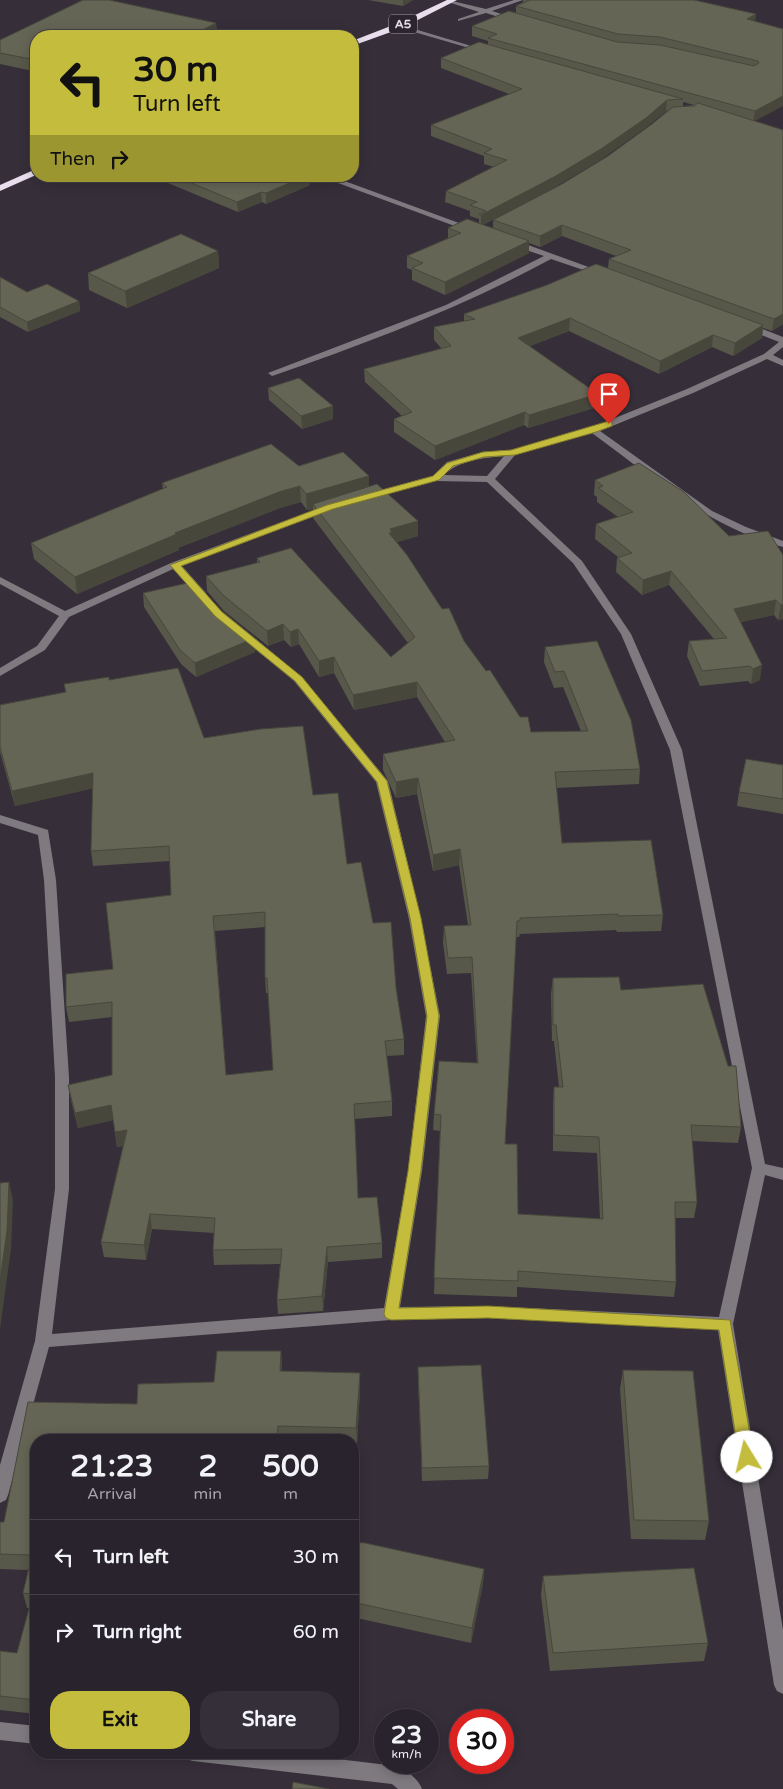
<!DOCTYPE html>
<html lang="en">
<head>
<meta charset="utf-8">
<style>
	body { margin:0; font-family:"Varela Round",sans-serif; background:#342f38; color:#f1f3f6; height:100vh; display:flex; flex-direction:column; font-size:19px; white-space:nowrap }
	* { box-sizing:border-box; margin:0 }
	p { font-size:16px; color:#a5a4a9 }
	.icon { flex:none; width:28px; height:28px; fill:none; stroke:currentColor; stroke-width:2; stroke-linecap:round; stroke-linejoin:round }
	.map { position:relative; flex:1; overflow:hidden }
	.panel { position:absolute; left:30px; top:1434px; width:329px; height:325px; display:flex; flex-direction:column; background:#28232c; border-radius:20px; box-shadow:0 2px 12px #0003,0 0 0 1px #444048 }
	.panel>* { flex:none }
	.banner { position:absolute; left:30px; top:30px; width:329px; height:152px; border-radius:20px; box-shadow:0 2px 12px #0003,0 0 0 1px #444048; background:#c4bc3d; color:#111; overflow:hidden }
	.speed { position:absolute; left:374px; top:1709px; display:flex; gap:10px; font-size:25px; font-weight:700; text-align:center }
	.speed>* { display:grid; place-content:center; width:65px; height:65px; border-radius:50%; background:#28232c; box-shadow:0 2px 12px #0003,0 0 0 1px #444048; line-height:1 }
	.speed small { font-size:12px; font-weight:400 }
	.speed .limit { border:8px solid #d22; background:#fff; color:#111 }
	.pin { position:absolute; display:grid; place-items:center; width:42px; height:42px; color:#fff; margin:-51px -21px; border-radius:50% 50% 50% 0; rotate:-45deg; box-shadow:0 0 5px #0007 }
	.pin .icon { rotate:45deg }
	.me { position:absolute; width:55px; margin:-28px; rotate:351deg; stroke-linejoin:round; filter:drop-shadow(0 0 4px #0008) }
	.turn { display:flex; align-items:center; gap:18px; height:105px; padding:0 20px; font-size:22px }
	.turn .icon { width:65px; height:65px; stroke-width:2.5 }
	.turn b { display:block; font-size:35px; line-height:42px }
	.then { display:flex; align-items:center; height:48px; padding:0 20px; background:#0003; gap:10px; font-size:19px }
	.eta { display:flex; justify-content:space-evenly; align-items:center; height:85px; text-align:center }
	.eta b { font-size:30px; font-weight:800; line-height:35px }
	.cta { display:flex; gap:10px; margin-top:auto; padding:10px 20px }
	.cta a { flex:1; height:58px; border-radius:20px; background:#c4bc3d; color:#111; font-size:20px; font-weight:800; line-height:58px; text-align:center }
	.cta a+a { background:#342f38; color:#f1f3f6 }
	ul { padding:0; list-style:none }
	li { display:flex; align-items:center; gap:15px; height:75px; padding:0 20px; border-top:1px solid #444048 }
	li div { flex:1 }
	li b { display:block; font-size:19px }
	li em { font-style:normal }
	.map>svg:first-child { display:block }
	.lines { fill:none; stroke-linecap:round; stroke-linejoin:round }
	.minor { fill:#7e7a80; fill-rule:evenodd }
	.highway { fill:#e8deed; fill-rule:evenodd }
	.wall { fill:#57574a; fill-rule:evenodd }
	.shaded-wall { fill:#47473c }
	.building { fill:#656556; stroke:#47473c; fill-rule:evenodd }
	.route { fill:#c4bc3d; stroke:#7f7a28 }
	.labels { text-anchor:middle; stroke-width:4; stroke-linejoin:round; paint-order:stroke }
	.shield { fill:#2c2530; stroke:#ada7af; stroke-width:1 }
	.shield-label { font-size:12px; font-weight:bold; fill:#e4dfe6 }
</style>
</head>
<body>
<div class="map">
<svg width="783" height="1789" viewBox="0 0 783 1789">
	<rect width="100%" height="100%" fill="#362f3a"/>
	<g class="lines">
		<g class="minor">
			<polygon points="448,0 486,9 514,0 523,0 492,11 517,19 518,20 515,22 486,13 458,21 458,19 479,12 448,2"/>
			<polygon points="397,25 401,25 488,51 483,52 397,27"/>
			<polygon points="319,176 331,176 478,230 471,232"/>
			<path d="M 511,241 L 517,241 L 605,273 L 598,275 L 551,259 C 463,307 370,342 275,375 L 272,376 L 268,373 L 446,305 L 544,256 L 511,245 Z"/>
			<path d="M 747,323 L 783,337 L 783,347 L 773,355 L 783,360 L 783,366 L 767,359 L 693,393 L 600,431 L 712,511 L 746,527 L 783,541 L 783,547 C 710,528 651,476 592,433 L 515,455 L 495,479 L 582,561 L 631,634 L 682,750 L 765,1164 L 783,1168 L 783,1180 L 765,1175 L 733,1324 L 783,1630 L 783,1694 L 777,1691 L 774,1685 L 718,1330 L 488,1318 L 391,1320 L 49,1347 L 8,1495 L 6,1500 L 0,1503 L 0,1465 L 35,1341 L 55,1189 L 55,1077 L 44,880 L 38,835 L 0,823 L 0,815 L 48,830 L 56,880 L 69,1077 L 69,1189 L 52,1334 L 384,1308 L 408,1171 L 426,1016 L 409,919 L 376,782 L 294,681 L 238,635 L 237,633 L 238,631 L 246,631 L 302,677 L 388,781 L 421,919 L 440,1016 L 422,1171 L 400,1307 L 488,1306 L 719,1317 L 752,1168 L 670,750 L 621,634 L 573,563 L 487,482 L 436,481 L 369,499 L 364,496 L 366,494 L 433,476 L 447,462 L 483,452 L 511,450 L 590,428 L 687,389 L 764,354 L 779,342 L 744,328 L 744,324 ZM 504,456 L 487,476 L 444,475 C 460,460 483,458 504,456 Z"/>
			<polygon points="328,505 333,508 331,510 182,566 206,593 207,595 206,597 198,597 173,569 69,617 45,650 0,676 0,668 37,646 59,616 0,584 0,577 65,611 171,563"/>
			<polygon points="0,1722 36,1726 36,1744 0,1740"/>
			<path d="M 184,1752 L 279,1752 L 396,1766 C 406,1770 418,1778 422,1789 L 398,1789 L 392,1784 L 193,1761 L 186,1759 Z"/>
		</g>
		<g class="highway">
			<polygon points="447,0 457,0 402,28 352,46 352,41 396,24"/>
			<polygon points="36,169 36,175 0,191 0,185"/>
		</g>
	</g>
	<g class="wall">
		<polygon points="83,0 109,0 216,23 217,34 213,36 36,36 36,72 33,71 0,64 0,40"/>
		<polygon points="368,0 413,0 403,6"/>
		<path d="M 523,0 L 694,0 L 756,14 L 755,21 L 783,29 L 755,121 L 783,130 L 783,324 L 772,331 L 763,328 L 762,338 L 733,356 L 712,347 L 659,374 L 569,331 L 530,346 L 597,407 L 528,428 L 524,425 L 435,460 L 394,432 L 394,419 L 402,416 L 365,382 L 364,369 L 442,349 L 434,340 L 434,327 L 464,321 L 464,314 L 608,268 L 609,259 L 616,256 L 562,236 L 540,247 L 529,243 L 529,253 L 445,295 L 412,280 L 412,270 L 407,268 L 407,256 L 448,238 L 448,228 L 479,223 L 479,219 L 470,216 L 470,211 L 445,202 L 446,191 L 494,167 L 484,164 L 484,156 L 431,136 L 431,125 L 509,94 L 441,68 L 441,58 L 488,44 L 488,41 L 472,36 L 472,26 L 516,13 L 516,6 L 523,2 ZM 683,102 L 694,105 L 683,106 ZM 668,110 L 652,124 L 608,156 L 562,184 L 493,220 L 493,228 L 483,225 L 553,188 L 600,160 L 645,128 L 666,111 Z"/>
		<polygon points="151,176 310,176 310,185 266,204 262,202 238,212"/>
		<polygon points="218,251 219,268 127,308 89,290 88,273"/>
		<polygon points="0,277 27,292 79,301 80,311 28,332 0,317"/>
		<polygon points="268,388 333,419 302,429 269,400"/>
		<polygon points="299,466 369,487 418,521 418,536 397,542 464,641 531,732 581,731 563,687 554,688 544,662 545,647 640,769 639,784 556,788 562,843 663,915 661,931 617,932 616,930 520,934 519,937 516,937 505,1144 518,1214 600,1219 597,1153 553,1151 553,1103 554,1087 559,1087 554,1041 552,1041 551,994 553,978 621,990 741,1127 738,1143 692,1141 697,1202 694,1218 675,1218 676,1282 674,1297 517,1287 517,1297 434,1294 440,1131 433,1130 434,1114 477,1063 471,973 447,974 443,942 444,926 468,925 459,865 433,871 417,794 396,798 383,770 383,754 445,742 417,697 354,710 334,673 319,677 299,644 291,647 284,640 268,646 224,611 207,591 206,576 257,563 257,558 391,657 408,643 313,518 313,509 307,510 301,502 280,508 178,548 179,550 77,594 34,559 31,543 163,489 162,483"/>
		<polygon points="595,480 729,536 768,531 783,619 778,620 774,615 741,622 760,680 751,684 748,681 700,686 687,656 689,641 714,639 669,585 642,595 616,572 617,558 618,557 595,539 596,524 618,517 597,502 597,497 594,495"/>
		<polygon points="143,593 213,604 255,638 255,652 196,677 181,664 144,607"/>
		<path d="M 109,680 L 204,738 L 313,795 L 347,864 L 373,923 L 396,988 L 404,1039 L 404,1055 L 387,1056 L 392,1101 L 392,1116 L 355,1119 L 358,1198 L 382,1243 L 382,1258 L 328,1262 L 323,1311 L 278,1314 L 277,1300 L 280,1264 L 214,1265 L 213,1250 L 214,1233 L 152,1229 L 146,1260 L 104,1257 L 101,1242 L 123,1146 L 117,1147 L 113,1120 L 78,1128 L 71,1100 L 68,1085 L 112,1075 L 112,1017 L 69,1022 L 66,1007 L 113,969 L 171,895 L 170,861 L 93,866 L 91,851 L 93,788 L 15,806 L 0,752 L 0,705 L 65,692 ZM 265,927 L 265,978 L 266,993 L 268,993 L 273,1070 L 226,1075 L 215,931 Z"/>
		<polygon points="783,765 783,814 737,806 739,792"/>
		<polygon points="217,1351 281,1351 282,1371 360,1373 360,1390 357,1444 352,1444 352,1440 36,1440 36,1714 0,1710 0,1651 17,1653 29,1608 27,1608 23,1593 28,1570 0,1569 0,1522 4,1522 28,1402 137,1404 138,1384 214,1382"/>
		<polygon points="418,1367 489,1466 488,1479 422,1481 418,1380"/>
		<polygon points="623,1370 709,1521 705,1540 631,1539 620,1389"/>
		<polygon points="352,1542 484,1569 483,1584 471,1643 352,1617"/>
		<polygon points="543,1576 708,1643 704,1661 550,1671 541,1595"/>
	</g>
	<g class="shaded-wall">
		<polygon points="403,0 413,0 403,6"/>
		<polygon points="756,14 754,24 747,19"/>
		<polygon points="216,23 217,34 213,36 191,36"/>
		<polygon points="144,33 144,36 138,36"/>
		<polygon points="783,96 783,106 753,122 755,111"/>
		<polygon points="667,100 666,111 645,128 600,160 553,188 481,226 481,215"/>
		<polygon points="306,176 310,176 310,185 266,204 266,193"/>
		<polygon points="261,192 262,202 238,212 237,202"/>
		<polygon points="562,225 562,236 540,247 540,236"/>
		<polygon points="529,241 529,253 445,295 445,282"/>
		<polygon points="218,251 219,268 127,308 125,291"/>
		<polygon points="79,301 80,311 28,332 27,322"/>
		<polygon points="783,314 783,324 772,331 774,319"/>
		<polygon points="570,318 569,331 518,351 518,338"/>
		<polygon points="763,325 762,338 733,356 735,343"/>
		<polygon points="713,335 712,347 659,374 660,361"/>
		<polygon points="598,394 597,407 528,428 529,415"/>
		<polygon points="333,406 333,419 302,429 301,416"/>
		<polygon points="525,412 524,425 435,460 435,446"/>
		<polygon points="369,476 369,492 313,504 313,509 307,510 306,494"/>
		<polygon points="300,486 301,502 280,508 178,548 179,550 77,594 75,577 175,533 279,492"/>
		<polygon points="418,521 418,536 392,544 389,533 390,529"/>
		<polygon points="671,571 669,585 642,595 643,580"/>
		<polygon points="776,600 774,615 732,624 734,609"/>
		<polygon points="781,605 783,605 783,619 778,620"/>
		<polygon points="283,624 284,640 268,646 267,631"/>
		<polygon points="298,629 299,644 291,647 290,632"/>
		<polygon points="255,638 255,652 196,677 195,663"/>
		<polygon points="334,657 334,673 319,677 319,661"/>
		<polygon points="762,665 760,680 751,684 753,669"/>
		<polygon points="417,682 417,697 354,710 353,695"/>
		<polygon points="93,773 95,788 15,806 12,791"/>
		<polygon points="418,778 417,794 396,798 396,782"/>
		<polygon points="460,849 459,865 433,871 433,855"/>
		<polygon points="111,1105 114,1120 78,1128 75,1113"/>
		<polygon points="127,1130 129,1145 117,1147 115,1132"/>
		<polygon points="9,1182 13,1200 11,1249 0,1329 0,1281"/>
		<polygon points="150,1214 152,1229 146,1260 144,1245"/>
		<polygon points="327,1247 328,1262 323,1311 322,1296"/>
		<polygon points="281,1351 282,1367 282,1387 280,1371"/>
		<polygon points="360,1373 360,1390 357,1444 356,1428"/>
		<polygon points="484,1569 483,1584 471,1643 472,1628"/>
	</g>
	<g class="building">
		<polygon points="83,0 109,0 216,23 191,36 159,36 144,33 138,36 36,36 36,61 31,59 0,53 0,40"/>
		<polygon points="530,0 694,0 756,14 747,19 783,29 783,96 755,111 488,38 497,34 472,26 509,11 617,42 660,45 754,66 759,63 758,61 660,37 618,34 516,6"/>
		<polygon points="479,42 683,99 667,100 646,118 601,149 554,177 481,215 479,214 486,211 470,205 477,202 446,191 507,160 484,153 492,149 431,125 522,89 441,58"/>
		<polygon points="698,103 783,130 783,314 774,319 609,259 631,250 562,225 540,236 493,220 562,184 608,156 652,124 673,107 694,106"/>
		<polygon points="175,176 306,176 266,193 261,192 237,202"/>
		<polygon points="467,219 529,241 445,282 412,268 423,263 407,256 461,233 448,228"/>
		<polygon points="181,234 218,251 125,291 88,273"/>
		<polygon points="596,264 763,325 735,343 713,335 660,361 570,318 518,338 598,394 529,415 525,412 435,446 394,419 412,412 364,369 451,346 434,327 475,319 464,314 547,285"/>
		<polygon points="0,277 27,292 47,284 79,301 27,322 0,307"/>
		<polygon points="299,378 333,406 301,416 268,388"/>
		<polygon points="271,444 299,466 343,452 369,476 306,494 300,486 279,492 175,533 177,534 75,577 31,543 167,487 162,483"/>
		<polygon points="639,463 684,492 729,536 768,531 783,555 783,605 781,605 776,600 734,609 762,665 753,669 750,666 702,671 689,641 727,638 671,571 643,580 617,558 632,553 596,524 633,512 598,488 603,486 595,480"/>
		<polygon points="377,484 418,521 390,529 392,533 389,533 407,555 442,609 449,608 464,641 486,671 490,670 520,717 528,717 531,732 588,731 564,671 555,672 545,647 597,641 631,720 640,769 555,772 562,843 651,840 663,915 618,916 618,914 520,918 520,921 517,921 505,1144 517,1144 518,1214 603,1219 599,1137 554,1135 554,1087 563,1087 556,1025 553,1025 553,978 619,977 621,990 703,984 728,1066 736,1066 741,1127 691,1125 697,1202 675,1202 676,1282 518,1271 518,1281 434,1278 441,1115 434,1114 439,1061 478,1063 472,957 448,958 444,926 471,925 460,849 433,855 418,778 396,782 383,754 455,740 417,682 353,695 334,657 319,661 298,629 290,632 283,624 267,631 223,595 206,576 260,562 257,558 291,548 391,657 415,637 313,504"/>
		<polygon points="192,582 213,604 255,638 195,663 180,650 143,593"/>
		<path d="M 178,668 L 204,738 L 261,729 L 303,726 L 313,795 L 338,793 L 347,864 L 361,862 L 373,923 L 391,922 L 396,988 L 404,1039 L 385,1041 L 392,1101 L 354,1104 L 358,1198 L 377,1197 L 382,1243 L 327,1247 L 322,1296 L 277,1300 L 282,1249 L 213,1250 L 215,1218 L 150,1214 L 144,1245 L 101,1242 L 127,1130 L 115,1132 L 111,1105 L 75,1113 L 68,1085 L 112,1075 L 112,1002 L 66,1007 L 66,974 L 113,969 L 106,903 L 171,895 L 169,846 L 91,851 L 93,773 L 12,791 L 0,747 L 0,705 L 66,692 L 64,684 L 109,677 L 109,680 ZM 265,912 L 265,978 L 267,978 L 273,1070 L 226,1075 L 213,916 Z"/>
		<polygon points="746,759 783,765 783,799 739,792"/>
		<polygon points="9,1182 7,1231 0,1281 0,1183"/>
		<polygon points="217,1351 281,1351 280,1371 360,1373 356,1428 278,1426 277,1440 36,1440 36,1700 0,1696 0,1651 17,1653 33,1594 23,1593 32,1555 0,1554 0,1522 4,1522 28,1402 137,1404 138,1384 214,1382"/>
		<polygon points="481,1365 489,1466 422,1468 418,1367"/>
		<polygon points="623,1370 693,1371 709,1521 634,1520"/>
		<polygon points="352,1542 365,1543 484,1569 472,1628 352,1602"/>
		<polygon points="694,1568 708,1643 553,1653 543,1576"/>
		<polygon points="293,1782 329,1789 292,1789"/>
	</g>
	<polygon class="route" points="609,421 612,422 612,426 596,432 515,455 484,457 453,466 439,480 333,509 181,566 222,612 302,677 387,781 421,918 439,1016 421,1171 399,1308 488,1306 730,1320 754,1457 752,1462 747,1464 741,1462 739,1457 719,1330 488,1318 391,1320 386,1318 384,1314 408,1171 427,1016 410,918 377,782 295,681 215,616 170,565 327,505 433,476 447,463 483,452 511,450"/>
	<g class="labels">
		<rect class="shield" x="389" y="14.5" width="28" height="19" rx="4"/>
		<g class="shield-label">
			<text x="403" y="28">A5</text>
		</g>
	</g>
</svg>
<div class="speed"><div>23<small>km/h</small></div><div class="limit">30</div></div>
<div class="pin" style="left:609px;top:424px;background:#d93025"><svg class="icon" aria-label="arrive" viewBox="0 0 24 24"><path d="M6 21V4h12l-3 4 3 4H6"/></svg></div>
<svg class="me" style="left:747px;top:1457px" viewBox="-20 -20 40 40"><circle r="19" fill="#fff"/><path d="M0-13L10 11 0 6-10 11z" fill="#c4bc3d"/></svg>
<div class="banner">
<div class="turn"><svg class="icon" aria-label="left" viewBox="0 0 24 24"><path d="M17 20v-9H6M10 6l-5 5 5 5"/></svg><div><b>30 m</b>Turn left</div></div>
<div class="then">Then<svg class="icon" aria-label="right" viewBox="0 0 24 24"><path d="M7 20v-9h11M14 6l5 5-5 5"/></svg></div>
</div>
<section class="panel">
<div class="eta">
<div><b>21:23</b><p>Arrival</p></div>
<div><b>2</b><p>min</p></div>
<div><b>500</b><p>m</p></div>
</div>
<ul>
<li><svg class="icon" aria-label="left" viewBox="0 0 24 24"><path d="M17 20v-9H6M10 6l-5 5 5 5"/></svg><div><b>Turn left</b></div><em>30 m</em></li>
<li><svg class="icon" aria-label="right" viewBox="0 0 24 24"><path d="M7 20v-9h11M14 6l5 5-5 5"/></svg><div><b>Turn right</b></div><em>60 m</em></li>
</ul>
<div class="cta"><a>Exit</a><a>Share</a></div>
</section>
</div>
</body>
</html>
